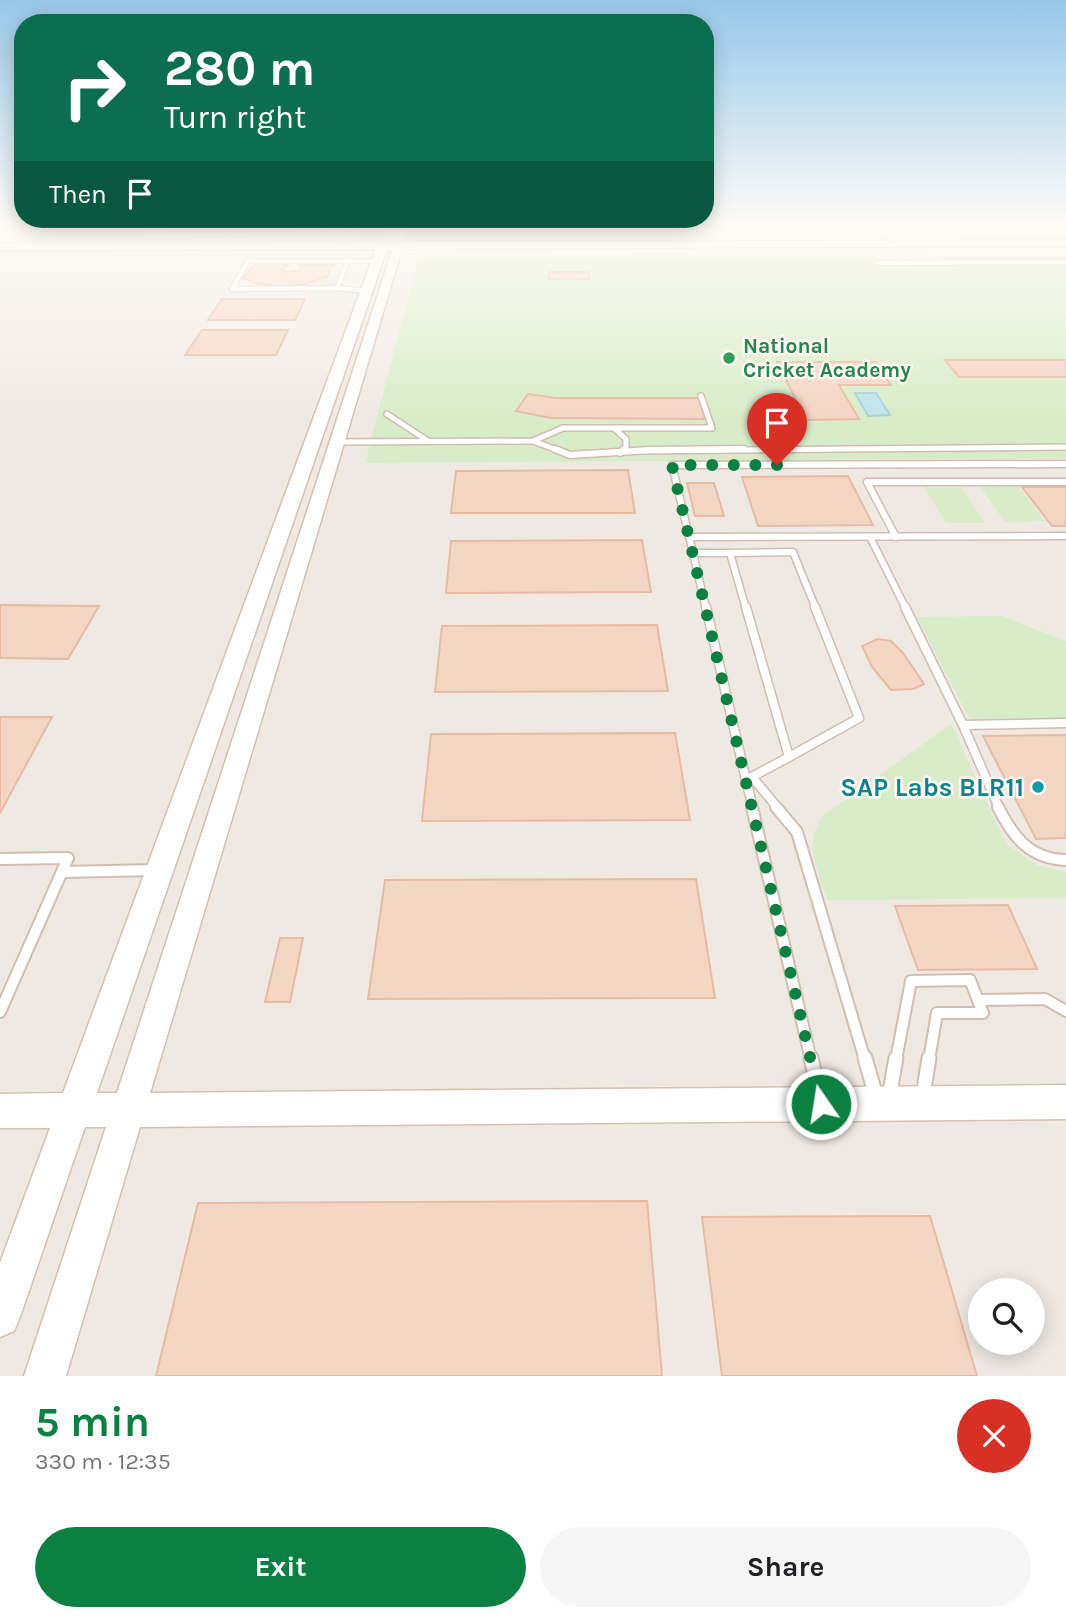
<!DOCTYPE html>
<html lang="en">
<head>
<meta charset="utf-8">
<style>
	body { margin:0; font-family:Karla,sans-serif; background:#f6f6f6; color:#202124; height:100vh; display:flex; flex-direction:column; font-size:26px; white-space:nowrap }
	* { box-sizing:border-box; margin:0 }
	p { font-size:23px; color:#757577 }
	.icon { flex:none; width:38px; height:38px; fill:none; stroke:currentColor; stroke-width:2; stroke-linecap:round; stroke-linejoin:round }
	.map { position:relative; height:1376px; overflow:hidden }
	.side { display:flex; flex-direction:column; background:#fff; flex:1 }
	.side>* { flex:none }
	.guide { position:absolute; left:14px; top:14px; width:700px; height:214px; border-radius:28px; box-shadow:0 4px 18px #0003; background:#0b6e4f; color:#fff; overflow:hidden }
	.tools { position:absolute; left:968px; top:1278px; display:grid; gap:14px }
	.tools a { display:grid; place-items:center; width:77px; height:77px; border-radius:50%; background:#fff; box-shadow:0 4px 18px #0003; font-size:35px }
	.pin { position:absolute; display:grid; place-items:center; width:60px; height:60px; color:#fff; margin:-72px -30px; border-radius:50% 50% 50% 0; rotate:-45deg; box-shadow:0 0 7px #0007 }
	.pin .icon { rotate:45deg }
	.me { position:absolute; width:77px; margin:-38px; rotate:347deg; stroke-linejoin:round; filter:drop-shadow(0 0 5px #0008) }
	.turn { display:flex; align-items:center; gap:24px; height:147px; padding:0 35px; font-size:32px }
	.turn .icon { width:91px; height:91px; stroke-width:2.5 }
	.turn b { display:block; font-size:49px; line-height:60px }
	.then { display:flex; align-items:center; height:66px; padding:0 35px; background:#0003; gap:14px; font-size:26px }
	.round { display:grid; place-items:center; flex:none; width:74px; height:74px; border-radius:37px; background:#f6f6f6 }
	.headline { display:flex; align-items:center; justify-content:space-between; height:119px; padding:0 35px }
	h1 { font-size:42px; font-weight:700; line-height:52px; color:#0b8043 }
	.cta { display:flex; gap:14px; margin-top:auto; padding:14px 35px }
	.cta a { flex:1; height:80px; border-radius:42px; background:#0b8043; color:#fff; font-size:28px; font-weight:700; line-height:80px; text-align:center }
	.cta a+a { background:#f6f6f6; color:#202124 }
	.map>svg:first-child { display:block }
	.industrial { fill:#efe9e4; fill-rule:evenodd }
	.green { fill:#d8ecc9 }
	.water { fill:#bfe3e8; stroke:#a5d3da; stroke-width:2 }
	.building { fill:#f3d5c3; stroke:#e6bba3; stroke-width:2 }
	.lines { fill:none; stroke-linecap:round; stroke-linejoin:round }
	.lane-far5-casing { stroke:#d1beb0; stroke-width:6 }
	.lane-far4-casing { stroke:#d1beb0; stroke-width:8 }
	.lane-far3-casing { stroke:#d1beb0; stroke-width:9 }
	.lane-far2-casing { stroke:#d1beb0; stroke-width:11 }
	.lane-far1-casing { stroke:#d1beb0; stroke-width:14 }
	.lane-casing { stroke:#d1beb0; stroke-width:17 }
	.street-casing { stroke:#d1beb0; stroke-width:3 }
	.secondary-casing { stroke:#d6c0b0; stroke-width:3 }
	.lane-far5 { stroke:#fff; stroke-width:4.5 }
	.lane-far4 { stroke:#fff; stroke-width:5 }
	.lane-far3 { stroke:#fff; stroke-width:6 }
	.lane-far2 { stroke:#fff; stroke-width:8 }
	.lane-far1 { stroke:#fff; stroke-width:10 }
	.lane { stroke:#fff; stroke-width:13 }
	.street { fill:#fff; fill-rule:evenodd }
	.secondary { fill:#fff; fill-rule:evenodd }
	.route { stroke:#0b8043; stroke-width:12; stroke-dasharray:0 21.6 }
	.leisure-dot { fill:#2e9e5b; stroke:#fffaf3; stroke-width:2.5 }
	.culture-dot { fill:#0f9aa8; stroke:#fffaf3; stroke-width:2.5 }
	.labels { text-anchor:middle; stroke-width:5; stroke-linejoin:round; paint-order:stroke }
	.far-leisure-label { font-size:21px; font-weight:bold; fill:#27864d; stroke:#fffaf3; text-anchor:start }
	.culture-label { font-size:26px; font-weight:bold; fill:#0d838f; stroke:#fffaf3; text-anchor:end }
</style>
</head>
<body>
<div class="map">
<svg width="1066" height="1376" viewBox="0 0 1066 1376">
	<rect width="100%" height="100%" fill="#fdf6ec"/>
	<path class="industrial" d="M 0,226 L 1066,226 L 1066,1376 L 0,1376 ZM 980,1290 L 1032,1290 L 1032,1342 L 980,1342 Z"/>
	<g class="green">
		<polygon points="1066,257 1066,458 365,463 418,259"/>
		<polygon points="1019,486 1019,487 1045,521 1005,522 980,487"/>
		<polygon points="924,487 961,487 985,523 946,523"/>
		<polygon points="1001,616 1066,641 1066,721 971,722 917,617"/>
		<path d="M 951,724 L 1006,844 L 1037,865 L 1066,872 L 1066,898 L 827,900 C 819,872 802,841 824,815 Z"/>
	</g>
	<polygon class="water" points="855,393 876,393 890,415 868,416"/>
	<g class="building">
		<polygon points="155,226 174,226 167,233 148,233"/>
		<polygon points="275,226 334,226 324,227 322,231 271,232"/>
		<polygon points="902,226 927,226 934,232 908,232"/>
		<polygon points="283,263 288,265 281,269 286,272 300,270 302,266 298,265 335,265 331,266 327,277 305,284 281,287 255,283 243,278 255,264"/>
		<polygon points="549,272 588,272 589,279 549,279"/>
		<polygon points="222,299 305,299 295,320 208,320"/>
		<polygon points="202,330 288,330 276,355 185,355"/>
		<polygon points="945,360 1066,360 1066,377 959,377"/>
		<polygon points="777,362 876,362 891,385 839,385 859,419 806,420"/>
		<polygon points="528,394 556,398 699,398 705,419 551,418 516,411"/>
		<polygon points="628,470 635,513 451,513 456,471"/>
		<polygon points="848,476 873,525 758,526 742,477"/>
		<polygon points="687,483 714,483 724,516 695,516"/>
		<polygon points="1022,487 1066,487 1066,526 1052,526"/>
		<polygon points="642,540 651,592 446,593 451,541"/>
		<polygon points="0,605 99,606 68,659 0,658"/>
		<polygon points="657,625 668,691 435,692 442,626"/>
		<polygon points="878,639 891,641 903,653 924,684 913,689 891,690 872,667 862,646"/>
		<polygon points="0,717 52,717 0,813"/>
		<polygon points="675,733 690,820 422,821 431,734"/>
		<polygon points="1066,735 1066,838 1036,839 983,736"/>
		<polygon points="696,879 715,998 368,999 385,880"/>
		<polygon points="1008,905 1037,969 918,970 895,906"/>
		<polygon points="280,938 303,938 290,1002 265,1002"/>
		<polygon points="647,1201 662,1376 156,1376 198,1203"/>
		<polygon points="930,1216 977,1376 722,1376 702,1217"/>
	</g>
	<g class="lines">
		<g class="lane-far5-casing">
			<g id="lane-far5">
				<polyline points="148,226 143,236 336,233 335,237 340,241"/>
				<path d="M 340,241 L 349,240 L 359,229 C 350,224 342,225 334,231 L 336,233 L 352,234"/>
				<polyline points="878,263 1066,262"/>
				<polyline points="337,288 348,261"/>
				<polyline points="366,291 337,288 232,289 248,261 377,261"/>
			</g>
		</g>
		<g class="lane-far4-casing">
			<g id="lane-far4">
				<polyline points="387,414 428,441"/>
				<polyline points="615,429 626,439 626,447 622,451"/>
				<polyline points="533,441 560,451"/>
				<polyline points="338,442 533,441 563,428 712,428 701,396"/>
				<polyline points="633,451 1066,447"/>
			</g>
		</g>
		<g class="lane-far3-casing">
			<g id="lane-far3">
				<polyline points="555,449 570,455 650,450 744,449"/>
				<polyline points="620,453 624,449"/>
				<polyline points="689,537 1066,536"/>
				<polyline points="870,537 906,609"/>
				<polyline points="896,537 867,482 1066,482"/>
				<polyline points="693,553 672,465 1066,464"/>
				<polyline points="730,553 793,552 816,609"/>
				<polyline points="706,609 693,553 730,553 746,609"/>
			</g>
		</g>
		<g class="lane-far2-casing">
			<g id="lane-far2">
				<polyline points="706,607 746,780"/>
				<polyline points="746,607 789,757 746,780"/>
				<polyline points="905,607 963,725"/>
				<polyline points="789,757 859,718 815,607"/>
				<polyline points="752,777 778,808"/>
				<polyline points="746,780 753,808"/>
				<polyline points="999,808 963,725 1066,723"/>
			</g>
		</g>
		<g class="lane-far1-casing">
			<g id="lane-far1">
				<polyline points="752,807 811,1060"/>
				<polyline points="776,807 797,832 865,1060"/>
				<path d="M 998,807 C 1013,837 1030,859 1066,860"/>
				<polyline points="0,859 68,858 0,1012"/>
				<polyline points="62,872 156,870"/>
				<polyline points="978,1000 1045,999 1066,1011"/>
				<polyline points="896,1060 911,981 970,980 983,1013 937,1013 929,1060"/>
			</g>
		</g>
		<g class="lane-casing">
			<g id="lane">
				<polyline points="811,1058 820,1097"/>
				<polyline points="865,1058 876,1096"/>
				<polyline points="923,1095 929,1058"/>
				<polyline points="889,1097 896,1058"/>
			</g>
		</g>
		<g class="street-casing">
			<polygon id="street" points="876,226 884,226 900,242 900,246 894,246"/>
		</g>
		<g class="secondary-casing">
			<path id="secondary" d="M 385,226 L 395,226 L 390,242 L 397,226 L 407,226 L 402,242 L 1066,240 L 1066,246 L 402,249 L 150,1093 L 1066,1085 L 1066,1119 L 140,1127 L 66,1376 L 24,1376 L 106,1127 L 85,1127 L 20,1317 L 14,1331 L 0,1337 L 0,1263 L 50,1128 L 0,1128 L 0,1094 L 63,1093 L 376,249 L 0,250 L 0,244 L 379,242 ZM 387,249 L 392,251 L 117,1093 L 97,1093 Z"/>
		</g>
		<use href="#lane-far5" class="lane-far5"/>
		<use href="#lane-far4" class="lane-far4"/>
		<use href="#lane-far3" class="lane-far3"/>
		<use href="#lane-far2" class="lane-far2"/>
		<use href="#lane-far1" class="lane-far1"/>
		<use href="#lane" class="lane"/>
		<use href="#street" class="street"/>
		<use href="#secondary" class="secondary"/>
	</g>
	<linearGradient id="sky" x2="0" y2="1"><stop stop-color="#97c7e8"/><stop offset="0.54" stop-color="#fefbf6"/><stop offset="1" stop-color="#fefbf6" stop-opacity="0"/></linearGradient>
	<rect width="1066" height="418" fill="url(#sky)"/>
	<g class="lines">
		<polyline class="route" points="777,465 672,465 821,1104"/>
	</g>
	<circle class="leisure-dot" cx="729" cy="358" r="7"/>
	<circle class="culture-dot" cx="1038" cy="787" r="7"/>
	<g class="labels">
		<g class="far-leisure-label">
			<text x="743" y="353">National<tspan x="743" dy="24">Cricket Academy</tspan></text>
		</g>
		<g class="culture-label">
			<text x="1024" y="796">SAP Labs BLR11</text>
		</g>
	</g>
</svg>
<div class="tools">
<a><svg class="icon" aria-label="search" viewBox="0 0 24 24"><circle cx="10" cy="10" r="6"/><path d="M15 15l6 6"/></svg></a>
</div>
<div class="pin" style="left:777px;top:465px;background:#d93025"><svg class="icon" aria-label="arrive" viewBox="0 0 24 24"><path d="M6 21V4h12l-3 4 3 4H6"/></svg></div>
<svg class="me" style="left:821px;top:1104px" viewBox="-20 -20 40 40"><circle r="17" fill="#0b8043" stroke="#fff" stroke-width="3"/><path d="M0-11L8 9 0 5-8 9z" fill="#fff"/></svg>
<div class="guide">
<div class="turn"><svg class="icon" aria-label="right" viewBox="0 0 24 24"><path d="M7 20v-9h11M14 6l5 5-5 5"/></svg><div><b>280 m</b>Turn right</div></div>
<div class="then">Then<svg class="icon" aria-label="arrive" viewBox="0 0 24 24"><path d="M6 21V4h12l-3 4 3 4H6"/></svg></div>
</div>
</div>
<section class="side">
<div class="headline"><div><h1>5 min</h1><p>330 m · 12:35</p></div><a class="round" style="background:#d93025;color:#fff"><svg class="icon" aria-label="close" viewBox="0 0 24 24"><path d="M6 6l12 12M18 6L6 18"/></svg></a></div>
<div class="cta"><a>Exit</a><a>Share</a></div>
</section>
</body>
</html>
